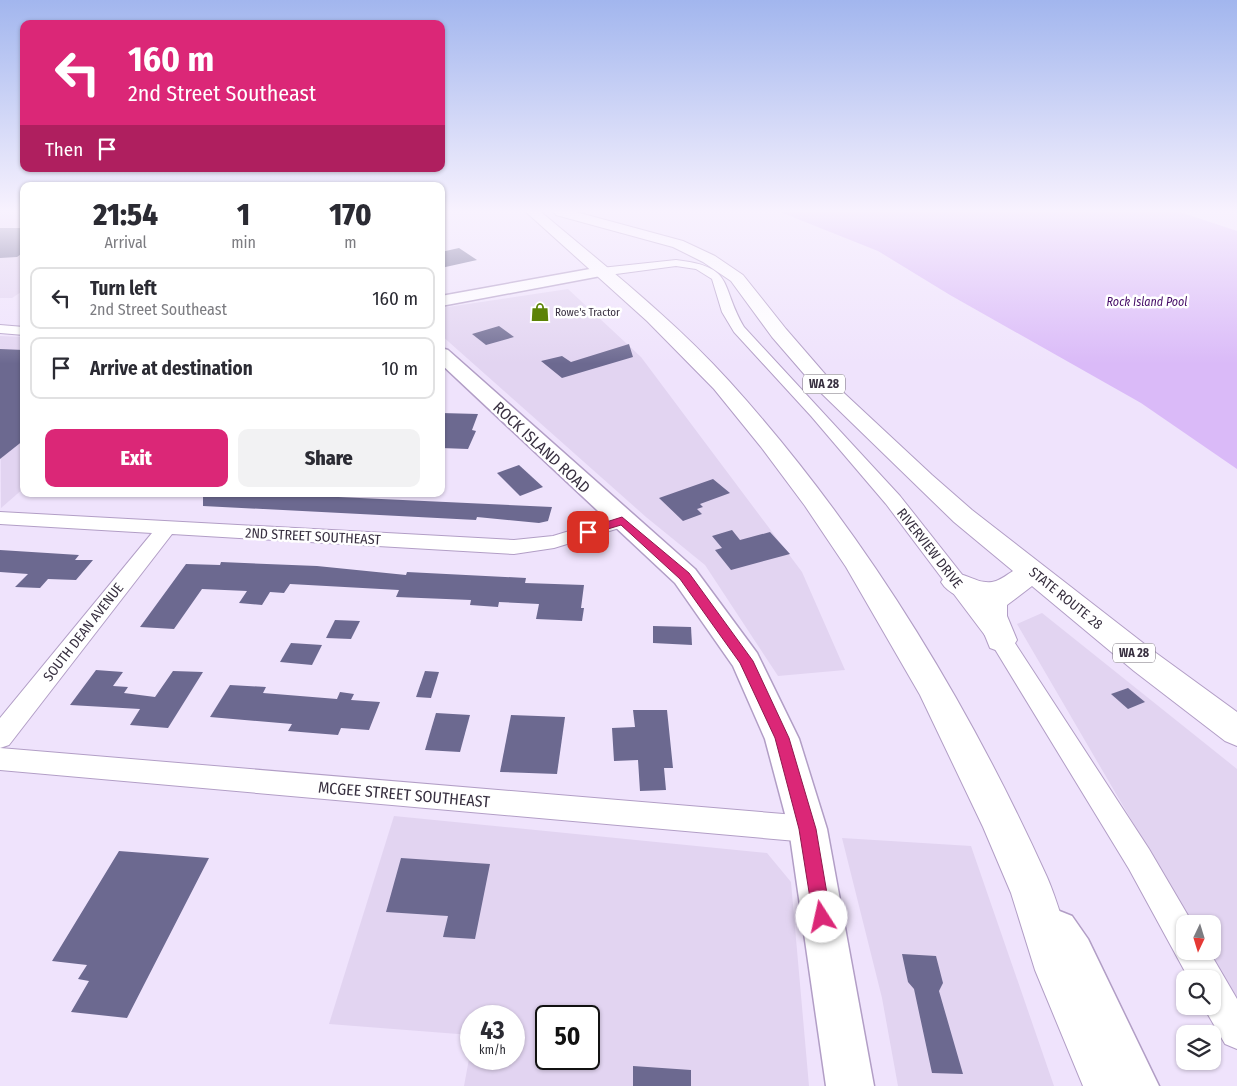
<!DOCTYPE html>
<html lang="en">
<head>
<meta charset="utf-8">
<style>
	body { margin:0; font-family:"Fira Sans Condensed",sans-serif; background:#f2f2f3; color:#2b2b33; height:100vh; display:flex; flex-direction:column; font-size:19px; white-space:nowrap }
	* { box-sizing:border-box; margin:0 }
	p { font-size:16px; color:#7c7c81 }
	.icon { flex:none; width:28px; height:28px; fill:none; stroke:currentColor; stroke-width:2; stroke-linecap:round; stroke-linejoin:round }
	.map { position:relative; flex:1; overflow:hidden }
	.sheet { position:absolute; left:20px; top:182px; width:425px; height:315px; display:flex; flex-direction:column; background:#fff; border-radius:10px; box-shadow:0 1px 4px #0004 }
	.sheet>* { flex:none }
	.guide { position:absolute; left:20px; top:20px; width:425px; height:152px; border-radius:10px; box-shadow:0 1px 4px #0004; background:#db2777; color:#fff; overflow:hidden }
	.needle { width:32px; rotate:184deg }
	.buttons { position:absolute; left:1176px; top:915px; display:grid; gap:10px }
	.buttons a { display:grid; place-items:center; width:45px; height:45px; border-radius:10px; background:#fff; box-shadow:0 1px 4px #0004; font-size:25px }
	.speed { position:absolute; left:460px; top:1005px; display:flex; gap:10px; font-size:25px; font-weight:700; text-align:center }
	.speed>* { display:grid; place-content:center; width:65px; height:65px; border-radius:50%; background:#fff; box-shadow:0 1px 4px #0004; line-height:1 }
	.speed small { font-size:12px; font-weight:400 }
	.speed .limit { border:2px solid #111; border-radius:8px; background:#fff; color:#111 }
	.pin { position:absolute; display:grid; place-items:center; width:42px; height:42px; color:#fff; margin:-21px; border-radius:10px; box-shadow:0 2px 8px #0006 }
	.me { position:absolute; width:55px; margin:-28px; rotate:350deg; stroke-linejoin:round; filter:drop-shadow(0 0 4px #0008) }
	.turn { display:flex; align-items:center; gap:18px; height:105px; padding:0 25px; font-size:22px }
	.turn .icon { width:65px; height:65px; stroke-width:2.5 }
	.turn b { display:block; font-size:35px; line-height:42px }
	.then { display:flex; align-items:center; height:48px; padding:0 25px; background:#0003; gap:10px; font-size:19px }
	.eta { display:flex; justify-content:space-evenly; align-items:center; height:85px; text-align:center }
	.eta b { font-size:30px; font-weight:800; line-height:35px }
	.action { display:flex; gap:10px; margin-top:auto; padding:10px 25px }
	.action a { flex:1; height:58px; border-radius:10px; background:#db2777; color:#fff; font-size:20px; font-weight:800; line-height:58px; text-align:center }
	.action a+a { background:#f2f2f3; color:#2b2b33 }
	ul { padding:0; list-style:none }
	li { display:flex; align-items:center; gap:15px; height:62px; margin:0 10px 8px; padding:0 15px; border:2px solid #e1e1e2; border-radius:10px }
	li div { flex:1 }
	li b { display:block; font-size:19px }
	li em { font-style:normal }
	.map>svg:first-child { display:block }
	.built { fill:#e2d4f1; fill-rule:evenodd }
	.water { fill:#dabaf8 }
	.building { fill:#6c6990 }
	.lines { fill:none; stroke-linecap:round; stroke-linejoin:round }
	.minor-casing { stroke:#b29ec6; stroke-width:2 }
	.major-casing { stroke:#b29ec6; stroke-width:3 }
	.highway-casing { stroke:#b29ec6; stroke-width:2 }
	.minor { fill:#fff; fill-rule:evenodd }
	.major { fill:#fff; fill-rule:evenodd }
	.highway { fill:#fff; fill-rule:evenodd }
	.route { fill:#db2777; stroke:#8e194d }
	.labels { text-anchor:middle; stroke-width:5; stroke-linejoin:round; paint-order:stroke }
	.far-poi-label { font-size:11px; fill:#383040; stroke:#fff; text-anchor:start }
	.far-water-label { font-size:12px; font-style:italic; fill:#450c67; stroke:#fff }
	.shield { fill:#fff; stroke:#746e79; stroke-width:1 }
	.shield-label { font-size:12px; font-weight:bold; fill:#383040 }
	.street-label { font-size:14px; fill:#383040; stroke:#fff }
	.near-street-label { font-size:16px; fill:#383040; stroke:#fff }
</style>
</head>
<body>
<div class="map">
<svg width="1237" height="1086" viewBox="0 0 1237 1086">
	<rect width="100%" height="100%" fill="#efe3fc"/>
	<g class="built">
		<polygon points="0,212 24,212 24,290 12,298 0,298"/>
		<polygon points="568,289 641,357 802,572 845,670 778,676 705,565 646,517 441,335 441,308"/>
		<polygon points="0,336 24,337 24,488 1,508"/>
		<polygon points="1042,613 1237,769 1237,999 1208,951 1212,951 1212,924 1192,924 1017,624"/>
		<path d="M 394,816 L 767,853 L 791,882 L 809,1086 L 464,1086 L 471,1048 L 471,1059 L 514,1059 L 514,1016 L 471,1016 L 471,1035 L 329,1024 ZM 546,1016 L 589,1016 L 589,1059 L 546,1059 Z"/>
		<polygon points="842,838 971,846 1054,1086 898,1086 882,998"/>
	</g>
	<polygon class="water" points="780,212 1180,212 1237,231 1237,469 1141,403 950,295 878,251"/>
	<g class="building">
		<polygon points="0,228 24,228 24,252 17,257 0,258"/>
		<polygon points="459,248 477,260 441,268 441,252"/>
		<polygon points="499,326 514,337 486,345 472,334"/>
		<polygon points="629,344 633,357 562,378 541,361 562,356 571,362"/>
		<polygon points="0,349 24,350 24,440 0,459"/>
		<polygon points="441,413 478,414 472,430 476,431 468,449 441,448"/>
		<polygon points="519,465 543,487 520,496 497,473"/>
		<polygon points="713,479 730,493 700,504 703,507 697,509 702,514 683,521 659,498"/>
		<polygon points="203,494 318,494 317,496 552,507 548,521 539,523 477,517 476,520 203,506"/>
		<polygon points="732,530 740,540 770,532 790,554 731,570 715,550 722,548 712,536"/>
		<polygon points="0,550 79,555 75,560 93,560 76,580 48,579 40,588 15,587 28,574 0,572"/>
		<polygon points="221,562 317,566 406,575 407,572 526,578 525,583 584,585 581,608 584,608 582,621 536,619 539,604 499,602 498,607 470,605 471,600 396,597 399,590 290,584 284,593 270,592 262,605 239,603 247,591 202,589 174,629 140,627 186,564 220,565"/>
		<polygon points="335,620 360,621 351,639 326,638"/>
		<polygon points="653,626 691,627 692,645 653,643"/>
		<polygon points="291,643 322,645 312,665 280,662"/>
		<polygon points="96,670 123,672 113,686 128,687 124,693 155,697 173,671 203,672 168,728 130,725 140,709 70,705"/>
		<polygon points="425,671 439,672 431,698 416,697"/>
		<polygon points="230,685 266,687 263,693 337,699 340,692 354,694 351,700 380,702 369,730 341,728 338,735 288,731 292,724 210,717"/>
		<polygon points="1128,688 1145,702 1128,709 1111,694"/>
		<polygon points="633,710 667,710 673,768 664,768 666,790 640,791 638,760 614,761 612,728 635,727"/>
		<polygon points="436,713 470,715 460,752 425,750"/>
		<polygon points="511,715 565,717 557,774 500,772"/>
		<polygon points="119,851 209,858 127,1018 71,1012 89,981 78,979 87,965 52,961"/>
		<polygon points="401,858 490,864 475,939 443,937 448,916 386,912"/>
		<polygon points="902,954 936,956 943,983 939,991 963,1074 932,1073 914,989 908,982"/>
		<polygon points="633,1066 691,1070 691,1086 633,1086"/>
	</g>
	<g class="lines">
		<g class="minor-casing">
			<g id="minor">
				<path d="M 676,260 C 736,267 719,284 744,327 L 900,496 L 1009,634 L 1149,849 L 1193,924 L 1185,924 L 1185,951 L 1209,951 L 1237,999 L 1237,1049 L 1225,1044 L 1203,1006 L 1212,1006 L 1212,979 L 1189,979 L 1129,869 L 993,646 L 886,504 L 811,416 L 734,332 L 722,312 L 712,279 L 696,269 L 676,266 L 601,276 L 595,272 L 601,268 Z"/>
				<polygon points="0,325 24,327 24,335 0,333"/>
				<polygon points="0,512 514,540 553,536 622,515 629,517 632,521 629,525 554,548 514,554 172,534 9,745 0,748 808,816 818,820 822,829 818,838 808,842 0,770 0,718 152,533 0,524"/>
			</g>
		</g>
		<g class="major-casing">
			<g id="major">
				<polygon points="601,267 606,269 609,272 606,275 441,306 441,296"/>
				<polygon points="441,348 448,350 695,569 757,653 799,739 827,829 874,1086 826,1086 789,829 765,739 733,666 675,583 441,364"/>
				<polygon points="1057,910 1072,916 1088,939 1159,1086 1111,1086 1058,969 1042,946 1036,931 1042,916"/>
			</g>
		</g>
		<g class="highway-casing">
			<g id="highway">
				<path d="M 526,212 L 541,212 C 605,266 672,318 729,381 C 861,527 966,698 1047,877 C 1058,902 1064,928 1073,953 C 1091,999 1115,1041 1133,1086 L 1083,1086 L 1035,970 L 1011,893 L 983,827 L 920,695 L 846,567 L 805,506 L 761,447 L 714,389 L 647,321 Z"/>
				<path d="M 554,212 L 576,212 L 683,241 L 715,256 L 743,275 L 786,329 L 831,381 L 932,475 L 972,510 L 1156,653 L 1237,712 L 1237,746 L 1225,741 L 1134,671 L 1032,586 L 1007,605 L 1007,616 L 1017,640 L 1012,648 L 1001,652 L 990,648 L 977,616 L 977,601 C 963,598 949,595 941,582 L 946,575 C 966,569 977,587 996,581 C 1002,579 1008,574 1013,571 L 954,522 L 817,389 L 772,337 L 731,281 L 703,262 L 673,247 L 556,215 Z"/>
			</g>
		</g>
		<use href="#minor" class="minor"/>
		<use href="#major" class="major"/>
		<use href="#highway" class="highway"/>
	</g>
	<linearGradient id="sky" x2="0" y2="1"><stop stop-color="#a2b6ee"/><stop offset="0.58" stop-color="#f8f2fe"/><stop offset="1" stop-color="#f8f2fe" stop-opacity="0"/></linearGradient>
	<rect width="1237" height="364" fill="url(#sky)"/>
	<polygon class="route" points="622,517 689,573 753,661 789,738 816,829 831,917 829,923 822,926 816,923 813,917 799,829 775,738 740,663 680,579 621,525 588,535 583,532 584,529"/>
	<defs>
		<g id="shop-bare" transform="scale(1.5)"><path d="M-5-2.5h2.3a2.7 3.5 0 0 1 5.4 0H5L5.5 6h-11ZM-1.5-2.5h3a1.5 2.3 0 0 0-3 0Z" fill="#5c8306" stroke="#fff" stroke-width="2.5" paint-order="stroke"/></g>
	</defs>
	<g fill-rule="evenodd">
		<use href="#shop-bare" x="540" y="312"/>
	</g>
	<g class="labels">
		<g class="far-poi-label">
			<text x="555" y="316">Rowe's Tractor</text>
		</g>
		<g class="far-water-label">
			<text x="1147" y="306">Rock Island Pool</text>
		</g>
		<g class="shield">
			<rect x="803" y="374.5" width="42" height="19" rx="4"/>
			<rect x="1113" y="643.5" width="42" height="19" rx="4"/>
		</g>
		<g class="shield-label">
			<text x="824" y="388">WA 28</text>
			<text x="1134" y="657">WA 28</text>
		</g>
		<g class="street-label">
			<text transform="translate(313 536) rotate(3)" y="5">2ND STREET SOUTHEAST</text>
			<text transform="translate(930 548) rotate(52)" y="5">RIVERVIEW DRIVE</text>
			<text transform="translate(1066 598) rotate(39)" y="5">STATE ROUTE 28</text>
			<text transform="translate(83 632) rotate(-52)" y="5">SOUTH DEAN AVENUE</text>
		</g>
		<g class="near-street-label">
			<text transform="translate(542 447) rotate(43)" y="6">ROCK ISLAND ROAD</text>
			<text transform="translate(404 794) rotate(5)" y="6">MCGEE STREET SOUTHEAST</text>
		</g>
	</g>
</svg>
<div class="buttons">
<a><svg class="needle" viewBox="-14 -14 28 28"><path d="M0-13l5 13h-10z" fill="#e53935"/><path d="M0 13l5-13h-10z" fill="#7c7c81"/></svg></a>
<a><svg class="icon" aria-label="search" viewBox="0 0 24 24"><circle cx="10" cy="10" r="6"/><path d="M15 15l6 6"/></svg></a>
<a><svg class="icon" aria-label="layers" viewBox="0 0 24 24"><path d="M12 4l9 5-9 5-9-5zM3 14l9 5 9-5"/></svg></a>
</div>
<div class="speed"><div>43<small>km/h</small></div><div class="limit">50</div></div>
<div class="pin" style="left:588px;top:532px;background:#d93025"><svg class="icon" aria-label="arrive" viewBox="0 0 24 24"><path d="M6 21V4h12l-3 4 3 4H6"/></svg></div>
<svg class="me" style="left:822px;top:917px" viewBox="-20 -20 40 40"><circle r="19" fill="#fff"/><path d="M0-13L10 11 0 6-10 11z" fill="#db2777"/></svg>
<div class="guide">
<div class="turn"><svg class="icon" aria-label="left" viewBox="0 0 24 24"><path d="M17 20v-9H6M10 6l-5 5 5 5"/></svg><div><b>160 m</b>2nd Street Southeast</div></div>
<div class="then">Then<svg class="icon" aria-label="arrive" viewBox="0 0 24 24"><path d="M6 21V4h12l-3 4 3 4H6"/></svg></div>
</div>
<section class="sheet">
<div class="eta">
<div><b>21:54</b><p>Arrival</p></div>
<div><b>1</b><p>min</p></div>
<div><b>170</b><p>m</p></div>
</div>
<ul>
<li><svg class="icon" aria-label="left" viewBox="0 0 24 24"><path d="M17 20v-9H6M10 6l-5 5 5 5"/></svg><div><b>Turn left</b><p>2nd Street Southeast</p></div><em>160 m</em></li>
<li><svg class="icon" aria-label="arrive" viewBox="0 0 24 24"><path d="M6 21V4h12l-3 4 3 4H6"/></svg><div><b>Arrive at destination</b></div><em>10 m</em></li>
</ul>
<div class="action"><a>Exit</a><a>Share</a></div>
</section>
</div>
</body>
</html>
